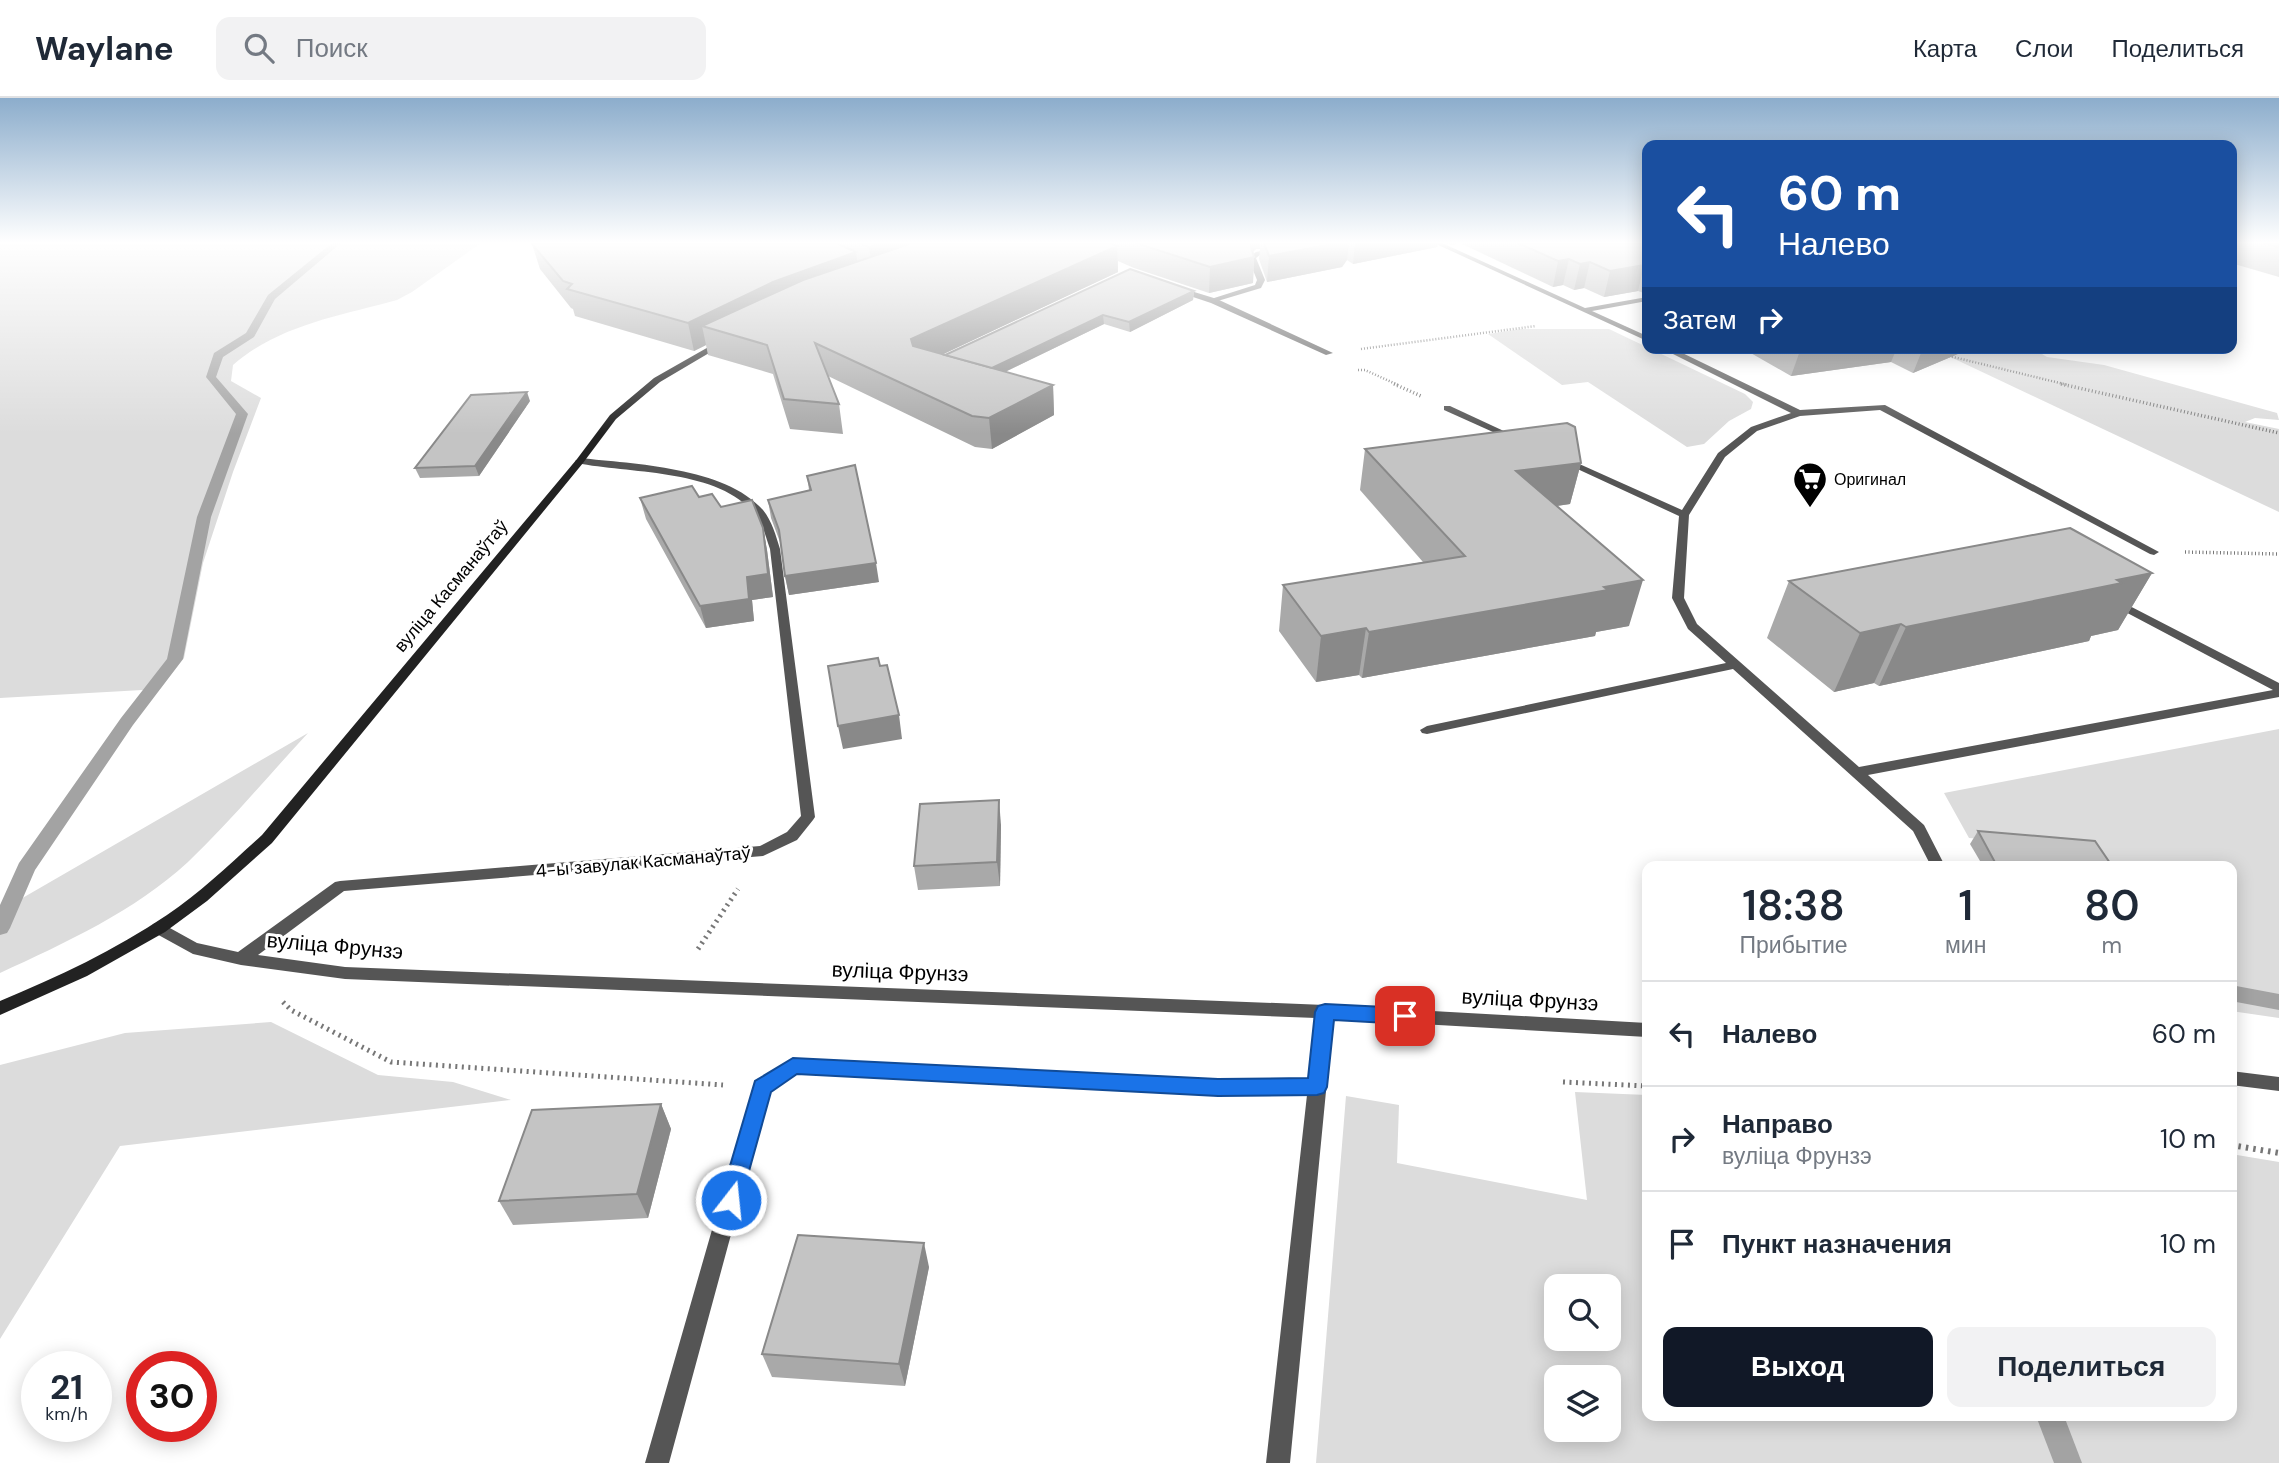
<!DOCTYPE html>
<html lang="ru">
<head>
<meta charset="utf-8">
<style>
	body { margin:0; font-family:"DM Sans",sans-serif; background:#f2f2f3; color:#1f2937; height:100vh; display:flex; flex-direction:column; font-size:26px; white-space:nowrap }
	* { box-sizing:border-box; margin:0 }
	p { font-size:23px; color:#747a83 }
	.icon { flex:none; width:38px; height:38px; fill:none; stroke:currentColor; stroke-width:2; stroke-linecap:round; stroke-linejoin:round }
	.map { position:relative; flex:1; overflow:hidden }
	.sheet { position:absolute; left:1642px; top:763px; width:595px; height:560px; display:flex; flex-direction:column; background:#fff; border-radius:14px; box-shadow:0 4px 18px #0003 }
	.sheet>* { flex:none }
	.hud { position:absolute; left:1642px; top:42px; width:595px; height:214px; border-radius:14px; box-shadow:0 4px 18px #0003; background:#1a4fa0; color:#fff; overflow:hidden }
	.buttons { position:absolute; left:1544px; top:1176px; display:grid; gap:14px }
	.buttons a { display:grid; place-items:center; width:77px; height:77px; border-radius:14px; background:#fff; box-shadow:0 4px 18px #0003; font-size:35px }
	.speed { position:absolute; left:21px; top:1253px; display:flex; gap:14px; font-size:35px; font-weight:700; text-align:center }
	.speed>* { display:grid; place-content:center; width:91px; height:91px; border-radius:50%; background:#fff; box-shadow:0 4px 18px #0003; line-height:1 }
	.speed small { font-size:18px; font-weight:400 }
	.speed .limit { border:10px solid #d22; background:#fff; color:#111 }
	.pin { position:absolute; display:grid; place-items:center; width:60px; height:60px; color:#fff; margin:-30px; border-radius:14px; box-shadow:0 4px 10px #0006 }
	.me { position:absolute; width:77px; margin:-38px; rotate:16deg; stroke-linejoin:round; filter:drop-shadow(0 0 5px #0008) }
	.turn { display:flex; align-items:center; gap:24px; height:147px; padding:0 21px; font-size:32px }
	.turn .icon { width:91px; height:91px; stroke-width:2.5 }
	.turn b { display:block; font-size:49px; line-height:60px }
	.then { display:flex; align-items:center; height:66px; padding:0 21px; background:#0003; gap:14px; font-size:26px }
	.eta { display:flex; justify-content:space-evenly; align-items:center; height:119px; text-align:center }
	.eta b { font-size:42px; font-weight:600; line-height:49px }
	.primary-button { display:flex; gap:14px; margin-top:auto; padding:14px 21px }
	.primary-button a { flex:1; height:80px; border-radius:14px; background:#111827; color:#fff; font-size:28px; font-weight:600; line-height:80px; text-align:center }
	.primary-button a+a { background:#f2f2f3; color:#1f2937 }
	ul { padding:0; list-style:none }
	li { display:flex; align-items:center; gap:21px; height:105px; padding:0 21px; border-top:2px solid #e0e1e3 }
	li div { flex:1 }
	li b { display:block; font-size:26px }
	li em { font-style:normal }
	header { display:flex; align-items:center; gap:42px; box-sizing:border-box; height:98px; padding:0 35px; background:#fff; border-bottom:2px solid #e0e1e3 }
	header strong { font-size:33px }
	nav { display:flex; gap:38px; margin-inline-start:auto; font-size:24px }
	.search { width:490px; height:63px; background:#f2f2f3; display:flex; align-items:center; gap:18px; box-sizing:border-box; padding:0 24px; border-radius:14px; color:#747a83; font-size:26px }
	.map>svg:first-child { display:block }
	.green { fill:#dcdcdc; fill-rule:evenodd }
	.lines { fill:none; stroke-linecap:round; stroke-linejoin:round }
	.stream { fill:#a3a3a3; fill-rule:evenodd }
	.path-far3 { stroke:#777; stroke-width:2.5; stroke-dasharray:1 2; stroke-linecap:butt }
	.path-far2 { stroke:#777; stroke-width:3.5; stroke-dasharray:1 2.5; stroke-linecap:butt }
	.path-far1 { stroke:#777; stroke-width:5; stroke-dasharray:2 4.5; stroke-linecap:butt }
	.path { stroke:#777; stroke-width:6; stroke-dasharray:2.5 5; stroke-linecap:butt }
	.service { fill:#555; fill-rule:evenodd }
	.minor { fill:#555; fill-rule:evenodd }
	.secondary { fill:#222; fill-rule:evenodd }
	.wall { fill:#a9a9a9 }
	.shaded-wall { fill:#898989 }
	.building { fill:#c4c4c4; stroke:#898989; stroke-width:2 }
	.route { fill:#1a73e8; stroke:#114b97; stroke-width:2 }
	.labels { text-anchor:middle; stroke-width:6; stroke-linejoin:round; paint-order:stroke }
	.far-poi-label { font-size:16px; fill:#000; stroke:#fff; text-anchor:start }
	.street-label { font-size:18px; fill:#000; stroke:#fff }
	.near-street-label { font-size:21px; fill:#000; stroke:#fff }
</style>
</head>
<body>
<header>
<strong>Waylane</strong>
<div class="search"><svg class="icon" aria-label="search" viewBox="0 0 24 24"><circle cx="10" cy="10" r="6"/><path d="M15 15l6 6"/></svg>Поиск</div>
<nav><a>Карта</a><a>Слои</a><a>Поделиться</a></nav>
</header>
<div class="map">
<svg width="2279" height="1365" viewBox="0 0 2279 1365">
	<rect width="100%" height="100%" fill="#fff"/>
	<g class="green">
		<path d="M 0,145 L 481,145 L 412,194 L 397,202 C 339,218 279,227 233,267 L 231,283 L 261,300 L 233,374 L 203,465 L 184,560 L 160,591 L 0,600 Z"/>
		<polygon points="1520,231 1609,231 1745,296 1753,304 1751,311 1729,323 1704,346 1687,349 1588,284 1562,287 1488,236"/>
		<polygon points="1869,250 2032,250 2047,259 2104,267 2277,315 2279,322 2255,320 2245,324 2279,331 2279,414 1942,255"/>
		<polygon points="2279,631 2279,920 2231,913 2231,768 2104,768 2085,749 1969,740 1944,695"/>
		<path d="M 308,635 C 268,678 230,724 188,764 C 135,813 65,845 0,875 L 0,813 Z"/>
		<polygon points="271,924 378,977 453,984 511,1002 120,1048 0,1241 0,967 125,935"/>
		<path d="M 1575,994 L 1647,997 L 1647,1318 L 2231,1318 L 2231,1056 L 2279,1064 L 2279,1365 L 1316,1365 L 1346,998 L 1399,1007 L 1397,1065 L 1587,1102 ZM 1556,1188 L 1608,1188 L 1608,1241 L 1556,1241 ZM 1556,1279 L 1608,1279 L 1608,1332 L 1556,1332 Z"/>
	</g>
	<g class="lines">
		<g class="stream">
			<polygon points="332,145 341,145 275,201 254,239 223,259 216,279 248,316 211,419 183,561 133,627 35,772 10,830 7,835 0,837 0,807 19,765 121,620 167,561 197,419 236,316 206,279 214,255 246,235 268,197"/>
			<polygon points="2231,887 2279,896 2279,912 2231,903"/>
			<polygon points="2036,1318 2064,1318 2082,1365 2054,1365"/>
		</g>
		<g class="path-far3">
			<polyline points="1361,251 1536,228"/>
			<polyline points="1949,258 2068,287"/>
			<polyline points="1358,272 1365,272 1398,287"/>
		</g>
		<g class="path-far2">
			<polyline points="1394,286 1421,298"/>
			<polyline points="2061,286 2279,335"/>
			<polyline points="2185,454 2279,456"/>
		</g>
		<g class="path-far1">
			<polyline points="698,851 738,791"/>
			<polyline points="283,904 291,912 391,964 723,987"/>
			<polyline points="1563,984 1647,988"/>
		</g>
		<polyline class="path" points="2231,1047 2279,1055"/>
		<g class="service">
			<polygon points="1434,145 1442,145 1585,210 1647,199 1647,203 1592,213 1647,238 1647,243"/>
			<polygon points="1279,149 1281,152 1260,157 1256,160 1265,182 1261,190 1211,205 1211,201 1255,187 1257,182 1248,160 1256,154"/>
			<polygon points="1661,250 1672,250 1800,312 1885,307 2159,454 2154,457 2150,456 1880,312 1800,318 1757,333 1725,359 1689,417 1684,500 1697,526 1859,669 2273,592 2116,509 2114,507 2120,503 2279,585 2279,599 1868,677 1924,727 1945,768 1931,768 1913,733 1733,571 1427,636 1422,635 1420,632 1427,628 1726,565 1688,531 1672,500 1679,418 1558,362 1566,360 1682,412 1718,355 1751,329 1791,315"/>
			<polygon points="1444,308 1450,308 1521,341 1513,343 1444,312"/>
		</g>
		<g class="minor">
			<polygon points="1178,189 1217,201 1333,255 1326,257 1211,205 1175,193 1174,191"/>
			<path d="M 580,360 C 634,366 725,369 763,412 C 772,423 776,438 780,451 L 815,719 L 813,722 L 797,742 L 763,758 L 344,793 L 258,857 L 345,869 L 1325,907 L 1647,925 L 1647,939 L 1333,921 L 1290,1365 L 1266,1365 L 1307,997 L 1218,998 L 796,975 L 770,993 L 669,1365 L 645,1365 L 753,989 L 756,984 L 793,961 L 1218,982 L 1309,982 L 1316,920 L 345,881 L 241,867 L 193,856 L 153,834 L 151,830 L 153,826 L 159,824 L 197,845 L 238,854 L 335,784 L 340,783 L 760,748 L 787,734 L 801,718 L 770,451 C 766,440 763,425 755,416 C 717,370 630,376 577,365 L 575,363 Z"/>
			<polygon points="2231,973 2279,979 2279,993 2231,987"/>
		</g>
		<path class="secondary" d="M 719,243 L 726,245 L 660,284 L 616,321 L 583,365 L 272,745 L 207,803 L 165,834 L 87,878 L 0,917 L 0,903 C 58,879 115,852 167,817 C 201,794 231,765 262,737 L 577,361 L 610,317 L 654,280 Z"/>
	</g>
	<g class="wall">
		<polygon points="539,145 1438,145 1437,149 1353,166 1347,162 1342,169 1267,184 1259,161 1260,151 1256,151 1253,154 1254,159 1253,185 1209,195 1134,170 1118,163 1118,174 943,256 945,257 1194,193 1193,202 1130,234 1104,226 1005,274 1053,287 1054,317 992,351 975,349 828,278 839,306 843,336 790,331 773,276 708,257 706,247 694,253 575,218 573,211 571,210 540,171 532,146"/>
		<polygon points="1444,145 1647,145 1647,196 1638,193 1604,199 1584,190 1574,192 1563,187 1553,189 1460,145 1452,147"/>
		<polygon points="2231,145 2279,145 2279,179 2231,165"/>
		<polygon points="1742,250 1972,250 1913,275 1891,264 1791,278"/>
		<polygon points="530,303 479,378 420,380 415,370"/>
		<polygon points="1365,351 1581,365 1570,406 1557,408 1629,528 1596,534 1595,538 1362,580 1359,577 1316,584 1279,533 1283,487 1423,464 1360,392"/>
		<polygon points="807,378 879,484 789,497 785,478 780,444 771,420 768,402 809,392"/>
		<polygon points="699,399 763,430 767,452 773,499 752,502 754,523 706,530 646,421 640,400"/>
		<polygon points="2152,475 2118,532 2091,538 2089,543 1879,588 1874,585 1834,594 1767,540 1789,483"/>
		<polygon points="1001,727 1000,788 918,792 914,768"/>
		<polygon points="1978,733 2112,768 1983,768 1970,746"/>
		<polygon points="661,1006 671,1031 648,1120 513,1127 499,1103"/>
		<polygon points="929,1169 905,1288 772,1279 762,1256"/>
	</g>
	<g class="shaded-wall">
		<polygon points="882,145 953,145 873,175 869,149"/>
		<polygon points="1246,145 1260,145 1260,151 1256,151 1245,159"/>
		<polygon points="1337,145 1349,145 1347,162 1342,169 1267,184 1269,158"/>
		<polygon points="1355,145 1438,145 1437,149 1353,166"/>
		<polygon points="1117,148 1118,174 914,270 911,241"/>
		<polygon points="856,154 860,180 702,228 706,247 694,253 688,225 773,184"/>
		<polygon points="1254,159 1253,185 1209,195 1210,169"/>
		<polygon points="1569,161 1563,187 1553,189 1558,163"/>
		<polygon points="1590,164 1584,190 1574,192 1580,166"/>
		<polygon points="1644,167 1638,193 1604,199 1610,173"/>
		<polygon points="1194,193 1193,202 1130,234 1129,224"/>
		<polygon points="1103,217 1104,226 980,286 979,276"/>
		<polygon points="1801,250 1897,250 1891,264 1791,278"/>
		<polygon points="1923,250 1972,250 1913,275"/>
		<polygon points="1053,287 1054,317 992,351 989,320"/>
		<polygon points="527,294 530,303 479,378 475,368"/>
		<polygon points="1581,365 1570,406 1507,415 1516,373"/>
		<polygon points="763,430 767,452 773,499 752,502 754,523 706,530 700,508 747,479"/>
		<polygon points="876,465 879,484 789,497 785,478"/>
		<polygon points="2152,475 2118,532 2091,538 2089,543 1879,588 1906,529"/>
		<polygon points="1643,482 1629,528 1596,534 1595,538 1362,580 1369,534"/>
		<polygon points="1901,526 1874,585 1834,594 1860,535"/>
		<polygon points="1366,530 1359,577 1316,584 1321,538"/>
		<polygon points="899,617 902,641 843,651 838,628"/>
		<polygon points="999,702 1001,727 1000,788 997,764"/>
		<polygon points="661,1006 671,1031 648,1120 637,1096"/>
		<polygon points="924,1145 929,1169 905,1288 899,1266"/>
	</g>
	<g class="building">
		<polygon points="539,145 836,145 856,154 773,184 688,225 567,191 572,186 563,183 532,146"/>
		<polygon points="859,145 882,145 869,149"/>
		<polygon points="912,145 1109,145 1117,148 911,241 913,248 1053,287 989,320 972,318 815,245 839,306 784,301 767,247 702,228 803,182"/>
		<polygon points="1136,145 1250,145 1254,159 1210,169"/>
		<polygon points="1264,145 1337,145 1269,158"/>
		<polygon points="1518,145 1647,145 1647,168 1644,167 1610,173 1590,164 1580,166 1569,161 1558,163"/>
		<polygon points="2263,145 2279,145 2279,149"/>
		<polygon points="1130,171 1194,193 1129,224 1103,217 992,270 945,257"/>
		<polygon points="527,294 475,368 415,370 471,297"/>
		<polygon points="1567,325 1575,329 1581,365 1516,373 1643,482 1604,489 1608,492 1369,534 1366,530 1321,538 1283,487 1465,458 1365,351"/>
		<polygon points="855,367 876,465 785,478 779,432 768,402 811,392 807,378"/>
		<polygon points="692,388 699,399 712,396 721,409 752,402 763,430 768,476 747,479 749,501 700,508 640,400"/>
		<polygon points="2070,430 2152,475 2117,482 2122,485 1906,529 1901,526 1860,535 1789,483"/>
		<polygon points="878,560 880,568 887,567 899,617 838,628 828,568"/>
		<polygon points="999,702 997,764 914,768 920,706"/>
		<polygon points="1978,733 2095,743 2112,768 1997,768"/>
		<polygon points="661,1006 637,1096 499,1103 532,1012"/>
		<polygon points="798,1137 924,1145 899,1266 762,1256"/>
	</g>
	<linearGradient id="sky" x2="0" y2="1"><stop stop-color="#8cadcc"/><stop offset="0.43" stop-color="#fff"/><stop offset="1" stop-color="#fff" stop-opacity="0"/></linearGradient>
	<rect width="2279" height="336" fill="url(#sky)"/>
	<polygon class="route" points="1325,906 1405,910 1412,913 1415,918 1412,923 1405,926 1334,922 1327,989 1324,995 1317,997 1218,998 797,976 771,994 739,1109 731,1112 723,1109 720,1102 755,983 793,960 1218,981 1308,980 1315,914 1318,908"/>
	<defs>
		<g id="supermarket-pin" transform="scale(1.75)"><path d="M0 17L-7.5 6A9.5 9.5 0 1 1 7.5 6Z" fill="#000" stroke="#fff"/><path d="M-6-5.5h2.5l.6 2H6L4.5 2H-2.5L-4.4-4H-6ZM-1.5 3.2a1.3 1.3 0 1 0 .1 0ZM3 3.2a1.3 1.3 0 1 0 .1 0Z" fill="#fff"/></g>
	</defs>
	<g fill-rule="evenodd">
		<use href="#supermarket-pin" x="1810" y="381"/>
	</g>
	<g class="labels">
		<g class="far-poi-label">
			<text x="1834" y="387">Оригинал</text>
		</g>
		<g class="street-label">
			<text transform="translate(451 488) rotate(-50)" y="6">вуліца Касманаўтаў</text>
			<text transform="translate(643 764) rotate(-5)" y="6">4-ы завулак Касманаўтаў</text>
		</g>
		<g class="near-street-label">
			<text transform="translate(335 848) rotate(5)" y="7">вуліца Фрунзэ</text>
			<text transform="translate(900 874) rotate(2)" y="7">вуліца Фрунзэ</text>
			<text transform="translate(1530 902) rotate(3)" y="7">вуліца Фрунзэ</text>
		</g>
	</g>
</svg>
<div class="buttons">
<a><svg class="icon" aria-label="search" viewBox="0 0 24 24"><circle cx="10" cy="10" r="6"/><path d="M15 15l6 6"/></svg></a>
<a><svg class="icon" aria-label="layers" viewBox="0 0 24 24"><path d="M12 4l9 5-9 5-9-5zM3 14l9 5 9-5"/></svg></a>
</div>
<div class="speed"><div>21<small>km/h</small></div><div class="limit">30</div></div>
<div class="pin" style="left:1405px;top:918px;background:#d93025"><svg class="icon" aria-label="arrive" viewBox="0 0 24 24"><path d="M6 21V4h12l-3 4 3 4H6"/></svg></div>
<svg class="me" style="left:731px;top:1102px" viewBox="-20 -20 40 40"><circle r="17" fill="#1a73e8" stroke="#fff" stroke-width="3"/><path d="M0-11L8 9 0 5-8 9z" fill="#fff"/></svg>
<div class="hud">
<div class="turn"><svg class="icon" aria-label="left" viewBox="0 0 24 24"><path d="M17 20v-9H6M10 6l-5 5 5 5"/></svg><div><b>60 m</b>Налево</div></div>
<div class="then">Затем<svg class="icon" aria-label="right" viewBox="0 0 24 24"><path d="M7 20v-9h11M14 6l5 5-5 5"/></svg></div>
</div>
<section class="sheet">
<div class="eta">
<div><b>18:38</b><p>Прибытие</p></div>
<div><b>1</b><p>мин</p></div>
<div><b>80</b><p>m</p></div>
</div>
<ul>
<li><svg class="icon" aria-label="left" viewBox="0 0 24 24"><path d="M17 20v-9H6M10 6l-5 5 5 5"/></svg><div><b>Налево</b></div><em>60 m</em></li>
<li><svg class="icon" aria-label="right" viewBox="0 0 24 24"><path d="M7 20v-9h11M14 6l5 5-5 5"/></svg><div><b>Направо</b><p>вуліца Фрунзэ</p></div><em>10 m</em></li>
<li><svg class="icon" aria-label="arrive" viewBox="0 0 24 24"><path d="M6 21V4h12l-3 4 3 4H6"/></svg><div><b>Пункт назначения</b></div><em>10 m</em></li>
</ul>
<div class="primary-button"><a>Выход</a><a>Поделиться</a></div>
</section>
</div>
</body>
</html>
